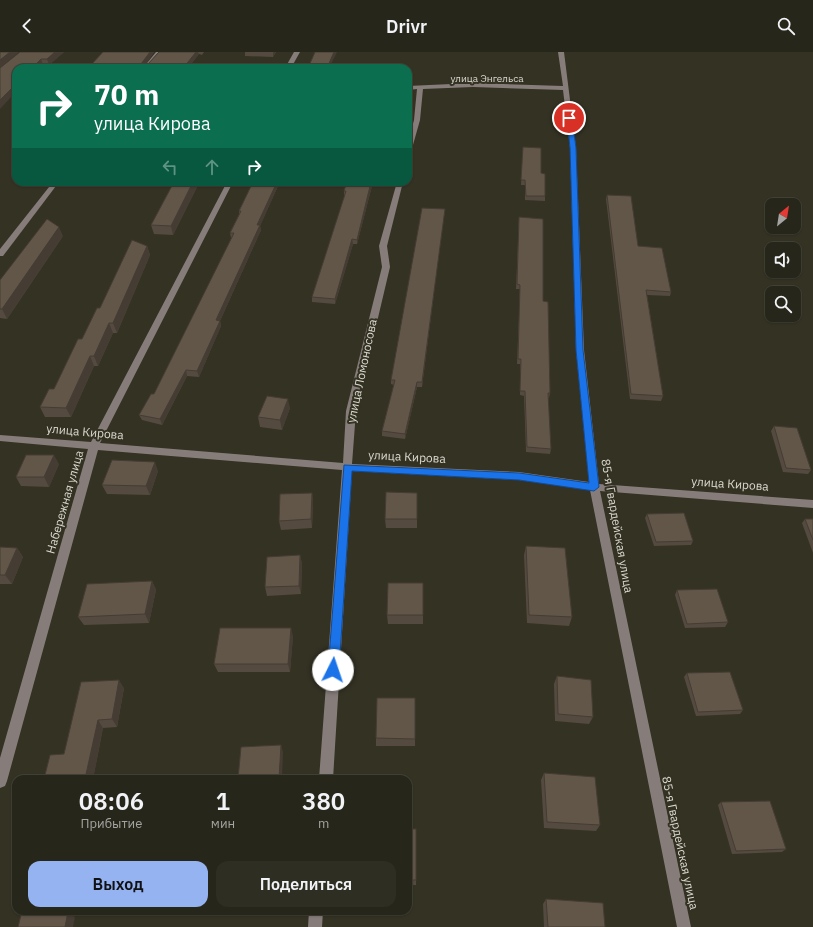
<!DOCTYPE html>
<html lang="ru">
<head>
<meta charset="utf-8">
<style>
	body { margin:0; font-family:"IBM Plex Sans",sans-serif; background:#2f2e23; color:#f1f3f6; height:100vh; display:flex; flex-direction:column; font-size:15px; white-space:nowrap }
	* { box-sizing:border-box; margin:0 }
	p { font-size:13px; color:#a4a5a2 }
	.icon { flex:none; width:22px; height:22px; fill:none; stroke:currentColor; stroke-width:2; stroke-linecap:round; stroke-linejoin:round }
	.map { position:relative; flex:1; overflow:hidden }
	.side { position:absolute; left:12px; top:723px; width:400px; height:140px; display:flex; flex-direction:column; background:#27261a; border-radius:12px; box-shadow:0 1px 3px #0004,0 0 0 1px #434339 }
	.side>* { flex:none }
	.hud { position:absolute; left:12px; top:12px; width:400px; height:122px; border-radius:12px; box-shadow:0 1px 3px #0004,0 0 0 1px #434339; background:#0b6e4f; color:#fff; overflow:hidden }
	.needle { width:26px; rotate:30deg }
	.buttons { position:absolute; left:765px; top:146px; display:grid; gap:8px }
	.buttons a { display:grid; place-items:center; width:36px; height:36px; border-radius:8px; background:#27261a; box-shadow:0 1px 3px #0004,0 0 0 1px #434339; font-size:20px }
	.pin { position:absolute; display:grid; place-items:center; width:34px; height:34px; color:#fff; margin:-17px; border:2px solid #fff; border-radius:50%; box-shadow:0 1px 4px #0007 }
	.me { position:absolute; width:44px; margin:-22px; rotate:4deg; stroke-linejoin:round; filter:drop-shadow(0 0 3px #0008) }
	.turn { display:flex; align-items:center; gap:14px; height:84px; padding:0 16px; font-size:18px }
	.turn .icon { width:52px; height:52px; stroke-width:2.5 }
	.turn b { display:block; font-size:28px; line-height:34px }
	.lanes { display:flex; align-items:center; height:38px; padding:0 16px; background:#0003; justify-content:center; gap:20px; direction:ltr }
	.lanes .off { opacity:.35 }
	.eta { display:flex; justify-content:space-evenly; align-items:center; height:68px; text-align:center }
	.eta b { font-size:24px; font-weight:600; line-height:28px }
	.primary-button { display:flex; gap:8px; margin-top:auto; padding:8px 16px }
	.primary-button a { flex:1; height:46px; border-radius:12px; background:#95b2f1; color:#111; font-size:16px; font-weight:600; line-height:46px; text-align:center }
	.primary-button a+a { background:#2f2e23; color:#f1f3f6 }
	header { display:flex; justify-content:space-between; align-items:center; height:52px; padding:0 16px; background:#27261a; font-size:18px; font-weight:600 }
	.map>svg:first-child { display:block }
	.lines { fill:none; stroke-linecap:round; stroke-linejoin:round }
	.minor { fill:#867d7b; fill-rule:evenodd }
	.wall { fill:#544a3f }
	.shaded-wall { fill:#453c33 }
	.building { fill:#625649; stroke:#453c33 }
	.route { fill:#1a73e8; stroke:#114b97 }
	.labels { text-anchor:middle; stroke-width:4; stroke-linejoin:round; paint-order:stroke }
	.far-street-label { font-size:10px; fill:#dbdad0; stroke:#343223 }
	.street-label { font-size:12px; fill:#dbdad0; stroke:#343223 }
</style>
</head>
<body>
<header><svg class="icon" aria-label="back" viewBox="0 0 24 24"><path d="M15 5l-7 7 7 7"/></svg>Drivr<svg class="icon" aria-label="search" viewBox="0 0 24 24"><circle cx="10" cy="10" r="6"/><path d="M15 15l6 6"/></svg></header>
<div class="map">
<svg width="813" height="875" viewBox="0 0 813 875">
	<rect width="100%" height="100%" fill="#343223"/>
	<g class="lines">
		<g class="minor">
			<polygon points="156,0 162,0 149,16 143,16"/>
			<polygon points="294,0 300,0 291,16 285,16"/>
			<polygon points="558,0 564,0 576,96 584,298 599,432 813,448 813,456 600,439 691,875 677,875 590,438 519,428 352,419 333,727 319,727 342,418 98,398 7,729 5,734 0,736 0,706 88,397 0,389 0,383 91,390 227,130 233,130 100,391 343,411 346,359 382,215 379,194 397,130 403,130 387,194 390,215 356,359 352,412 519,420 589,430 576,298 570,96 563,38 473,35 423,37 420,68 411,100 408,102 408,89 414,68 417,37 408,38 408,34 473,31 563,34"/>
			<polygon points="53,130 59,130 3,204 0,204 0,197"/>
			<polygon points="309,859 323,859 322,875 308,875"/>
		</g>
	</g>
	<g class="wall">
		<polygon points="20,0 64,0 49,13 43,13"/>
		<polygon points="154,0 143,16 90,16 91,15 90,14"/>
		<polygon points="159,0 204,0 202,3 199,2 188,16 148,16 147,13"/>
		<polygon points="245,0 276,0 273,5 245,4"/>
		<polygon points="523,95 541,121 545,144 545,149 525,148 525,133 521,133"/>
		<polygon points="253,130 278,130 278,134 260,174 261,178 220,269 221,274 199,325 187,324 162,373 142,368 139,363 154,342 232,186 231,186 230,181 239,163 239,159"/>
		<polygon points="347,130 373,130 357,192 353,192 335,252 312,250 312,245 345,144 344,144 344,139"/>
		<polygon points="199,131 173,183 154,182 151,173"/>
		<polygon points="607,143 638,194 671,240 670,244 647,243 663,344 661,349 630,347 606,147"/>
		<polygon points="444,162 422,335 417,335 405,387 382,384 382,379 394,333 391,332 391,328"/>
		<polygon points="519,165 543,249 550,341 549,346 548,346 551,397 550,402 526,400 524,344 520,343 520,312 517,312 520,237 516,237"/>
		<polygon points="63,184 7,267 0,266 0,228"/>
		<polygon points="147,194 150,203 117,281 113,281 98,314 94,314 71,365 45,365 40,355 54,337 100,256"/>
		<polygon points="290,356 282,378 260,375 258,365"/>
		<polygon points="774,374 811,418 808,422 783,420 771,379"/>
		<polygon points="59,412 49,435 21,434 16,425"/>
		<polygon points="158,419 150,443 107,442 102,433"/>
		<polygon points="312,441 313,450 312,476 281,478 279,469"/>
		<polygon points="417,441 417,476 386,476 385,467"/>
		<polygon points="647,462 693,489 691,493 654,494 645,466"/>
		<polygon points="805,467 813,467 813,501 802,471"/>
		<polygon points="526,494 572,565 569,574 527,571 524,503"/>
		<polygon points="0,495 17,496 23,505 12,532 0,532"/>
		<polygon points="300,503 302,512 301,542 267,544 265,535"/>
		<polygon points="152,529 156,538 149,571 84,573 78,565"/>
		<polygon points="677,538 728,570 725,575 685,576 675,543"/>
		<polygon points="387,563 423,563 423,572 388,572"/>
		<polygon points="293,584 290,620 218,620 214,612"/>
		<polygon points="687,621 743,658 740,662 696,664 684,625"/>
		<polygon points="557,624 593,665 589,672 555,669 554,632"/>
		<polygon points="124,636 117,675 103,676 93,727 44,727 64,702"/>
		<polygon points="415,646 415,694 376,694 376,686"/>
		<polygon points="544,721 600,773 596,779 544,776 541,728"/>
		<polygon points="721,750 786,797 782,800 732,802 718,753"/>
		<rect x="408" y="777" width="8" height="56"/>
		<polygon points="546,847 605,875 544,875 543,852"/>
	</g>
	<g class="shaded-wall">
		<polygon points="10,0 19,0 0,16 0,8"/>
		<polygon points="55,0 64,0 49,13 47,7"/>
		<polygon points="150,0 154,0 143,16 142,16 141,12"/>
		<polygon points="196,0 198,0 199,2 188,16 184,16 184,15"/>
		<polygon points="273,0 276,0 273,5"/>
		<polygon points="334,0 337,0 329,16 327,16"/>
		<polygon points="41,7 43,13 40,16 32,16"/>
		<polygon points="124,12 125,16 120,16"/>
		<polygon points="16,32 16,40 0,57 0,48"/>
		<polygon points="193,130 199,130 199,131 173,183 171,174"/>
		<polygon points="276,130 278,130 278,134 260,174 261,178 220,269 221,274 199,325 197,319 216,268"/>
		<polygon points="371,130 373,130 357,192 357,188"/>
		<polygon points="445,157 444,162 422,335 422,330"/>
		<polygon points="59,175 63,184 7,267 2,257"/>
		<polygon points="352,187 353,192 335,252 335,247"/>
		<polygon points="147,194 150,203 117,281 113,271"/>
		<polygon points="109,271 113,281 98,314 94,304"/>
		<polygon points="90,304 94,314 71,365 66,356"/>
		<polygon points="186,318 187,324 162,373 160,367"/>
		<polygon points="417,330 417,335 405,387 405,382"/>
		<polygon points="288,347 290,356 282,378 280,368"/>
		<polygon points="54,403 59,412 49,435 44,425"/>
		<polygon points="155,410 158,419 150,443 146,434"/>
		<polygon points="312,441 313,450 312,476 311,467"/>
		<polygon points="17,496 23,505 12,532 5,523"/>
		<polygon points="300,503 302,512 301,542 299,534"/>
		<polygon points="152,529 156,538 149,571 145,562"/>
		<polygon points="291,576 293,584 290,620 288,612"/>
		<polygon points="119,628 124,636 117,675 112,667"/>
		<polygon points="98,668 103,676 93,727 85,727"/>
		<polygon points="281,693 283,700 282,727 279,727"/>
		<polygon points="68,860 75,865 73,875 65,875"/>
	</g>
	<g class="building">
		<polygon points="0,0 10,0 0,8"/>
		<polygon points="20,0 55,0 47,7 41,7 32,16 16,16 16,32 0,48 0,16"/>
		<polygon points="103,0 150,0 141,12 124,12 120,16 90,16 92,14 90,14"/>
		<polygon points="159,0 196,0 184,15 147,13"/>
		<polygon points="315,0 334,0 327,16 308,16"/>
		<polygon points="523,95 541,96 541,121 545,122 545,144 526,144 525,128 521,128"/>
		<polygon points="174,130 193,130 171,174 151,173"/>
		<polygon points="253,130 277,130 257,173 260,173 216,268 220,269 197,319 186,318 160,367 139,363 151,342 154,342 234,181 230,181 241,159 239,159"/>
		<polygon points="347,130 371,130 357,188 352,187 335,247 312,245 346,139 344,139"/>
		<polygon points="607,143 631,144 638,194 662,196 671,240 646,238 663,344 631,342"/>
		<polygon points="422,156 445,157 422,330 417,330 405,382 382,379 395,328 391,328"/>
		<polygon points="519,165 543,167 543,249 548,250 550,341 548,341 551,397 527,395 525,339 520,339 521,307 518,307 520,233 517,232"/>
		<polygon points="47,167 59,175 2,257 0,257 0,228"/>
		<polygon points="132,188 147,194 113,271 109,271 94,304 90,304 66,356 40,355 49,337 54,337 78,287 82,287 97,256 100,256"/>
		<polygon points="267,344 288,347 280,368 258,365"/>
		<polygon points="774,374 797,376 811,418 786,416"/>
		<polygon points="26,403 54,403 44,425 16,425"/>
		<polygon points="112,408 155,410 146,434 102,433"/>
		<polygon points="386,440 417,441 417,467 385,467"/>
		<polygon points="312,441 311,467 279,469 280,442"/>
		<polygon points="684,461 693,489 656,490 647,462"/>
		<polygon points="805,467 813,467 813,488"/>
		<polygon points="526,494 565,496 572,565 529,563"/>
		<polygon points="0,495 17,496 5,523 0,523"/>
		<polygon points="300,503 299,534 265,535 267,505"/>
		<polygon points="152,529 145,562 78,565 87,532"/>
		<polygon points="388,531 423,531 423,563 387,563"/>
		<polygon points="717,537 728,570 687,572 677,538"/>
		<polygon points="220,576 291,576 288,612 214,612"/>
		<polygon points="730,620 743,658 698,660 687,621"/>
		<polygon points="557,624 591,628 593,665 558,662"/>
		<polygon points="119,628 112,667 98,668 85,727 44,727 50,703 64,702 81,630"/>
		<polygon points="377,646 415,646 415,687 376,686"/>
		<polygon points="281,693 279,727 238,727 241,695"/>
		<polygon points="544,721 595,725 600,773 547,770"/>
		<polygon points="770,749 786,797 736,799 721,750"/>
		<rect x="408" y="777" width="8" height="51"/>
		<polygon points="546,847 603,851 605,875 548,875"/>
		<polygon points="68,860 65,875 18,875 21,863"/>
	</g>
	<polygon class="route" points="569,64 572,66 576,96 583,298 599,435 594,439 519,428 352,419 339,618 337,621 333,623 329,621 328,618 344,413 519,421 589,431 576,298 570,96 567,66"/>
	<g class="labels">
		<g class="far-street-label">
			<text x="487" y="30">улица Энгельса</text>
		</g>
		<g class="street-label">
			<text transform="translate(362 319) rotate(-78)" y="4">улица Ломоносова</text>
			<text transform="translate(85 380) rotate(5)" y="4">улица Кирова</text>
			<text transform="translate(407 405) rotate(3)" y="4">улица Кирова</text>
			<text transform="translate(730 432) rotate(4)" y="4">улица Кирова</text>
			<text transform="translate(65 450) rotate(-74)" y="4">Набережная улица</text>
			<text transform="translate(617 474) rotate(80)" y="4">85-я Гвардейская улица</text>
			<text transform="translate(680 791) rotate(78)" y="4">85-я Гвардейская улица</text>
		</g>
	</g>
</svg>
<div class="buttons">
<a><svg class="needle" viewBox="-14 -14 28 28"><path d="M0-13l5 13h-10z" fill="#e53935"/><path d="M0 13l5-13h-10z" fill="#a4a5a2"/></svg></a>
<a><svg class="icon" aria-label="sound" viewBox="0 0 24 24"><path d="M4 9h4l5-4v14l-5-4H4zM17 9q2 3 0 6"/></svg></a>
<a><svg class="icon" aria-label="search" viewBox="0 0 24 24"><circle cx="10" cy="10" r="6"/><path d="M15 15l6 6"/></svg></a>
</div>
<div class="pin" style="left:569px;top:66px;background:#d93025"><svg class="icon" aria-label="arrive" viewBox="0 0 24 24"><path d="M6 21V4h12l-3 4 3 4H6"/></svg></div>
<svg class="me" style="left:333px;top:618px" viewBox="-20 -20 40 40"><circle r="19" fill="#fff"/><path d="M0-13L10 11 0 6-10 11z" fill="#1a73e8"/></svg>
<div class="hud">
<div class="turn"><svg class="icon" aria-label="right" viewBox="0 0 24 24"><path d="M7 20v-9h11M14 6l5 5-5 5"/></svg><div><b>70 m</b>улица Кирова</div></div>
<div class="lanes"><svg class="icon off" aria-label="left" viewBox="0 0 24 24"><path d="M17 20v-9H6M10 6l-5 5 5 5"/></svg><svg class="icon off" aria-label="ahead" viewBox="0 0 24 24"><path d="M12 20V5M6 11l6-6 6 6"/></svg><svg class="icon" aria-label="right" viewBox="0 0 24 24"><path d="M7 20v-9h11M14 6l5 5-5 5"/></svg></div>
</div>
<section class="side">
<div class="eta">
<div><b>08:06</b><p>Прибытие</p></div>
<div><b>1</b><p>мин</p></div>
<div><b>380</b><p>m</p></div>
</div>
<div class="primary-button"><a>Выход</a><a>Поделиться</a></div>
</section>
</div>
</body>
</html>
